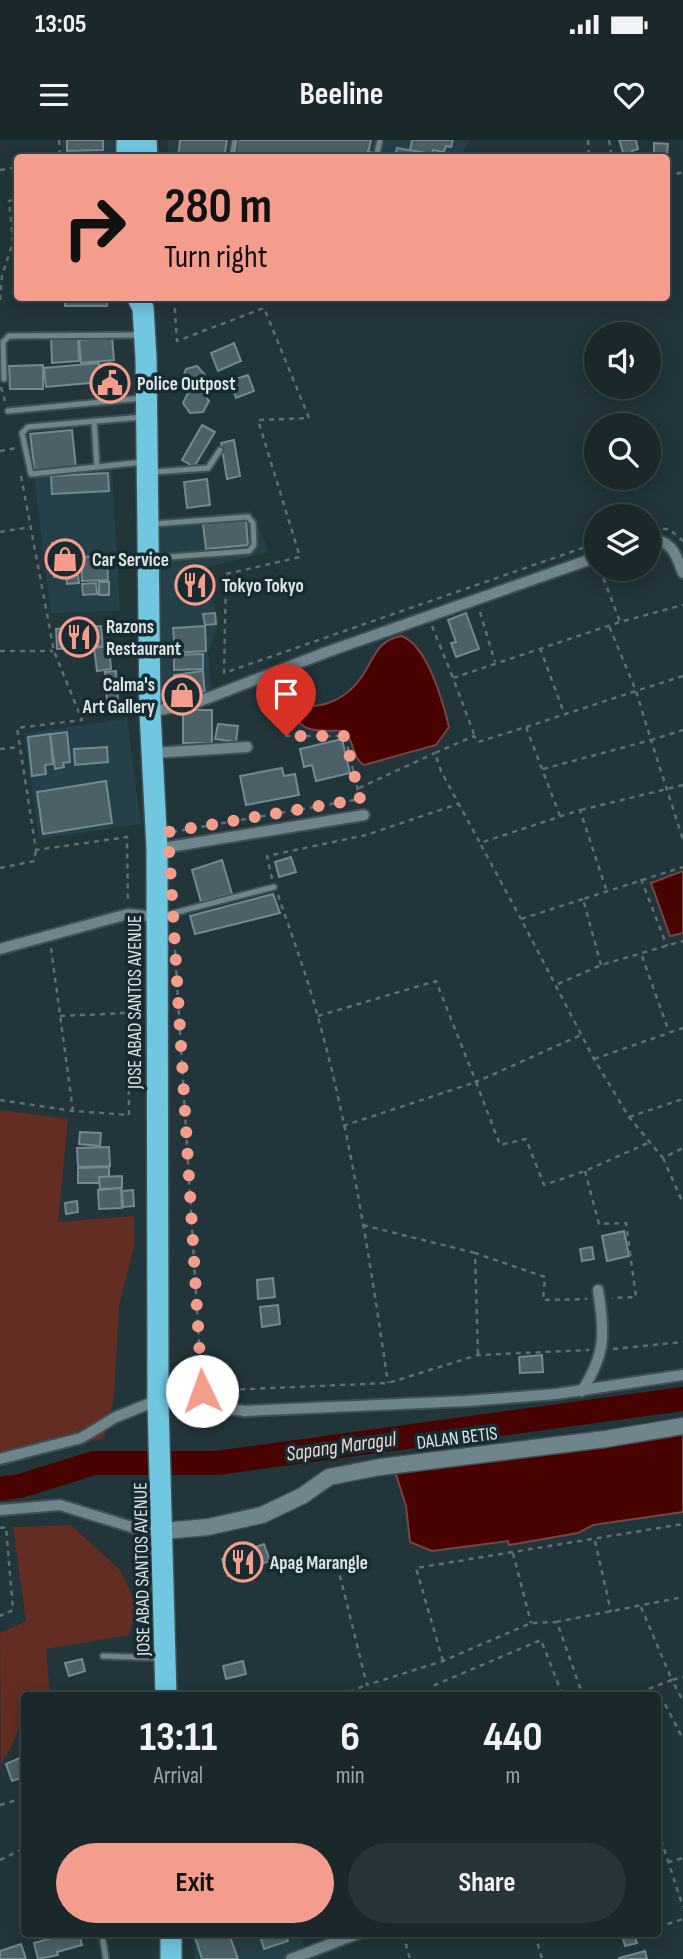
<!DOCTYPE html>
<html lang="en">
<head>
<meta charset="utf-8">
<style>
	body { margin:0; font-family:"Sofia Sans Condensed",sans-serif; background:#273438; color:#f1f3f6; height:100vh; display:flex; flex-direction:column; font-size:26px; white-space:nowrap }
	* { box-sizing:border-box; margin:0 }
	p { font-size:23px; color:#9fa6a9 }
	.icon { flex:none; width:38px; height:38px; fill:none; stroke:currentColor; stroke-width:2; stroke-linecap:round; stroke-linejoin:round }
	.map { position:relative; flex:1; overflow:hidden }
	.sheet { position:absolute; left:21px; top:1552px; width:640px; height:245px; display:flex; flex-direction:column; background:#1a282c; border-radius:7px; box-shadow:0 4px 18px #0003,0 0 0 2px #384448 }
	.sheet>* { flex:none }
	.guide { position:absolute; left:14px; top:14px; width:656px; height:147px; border-radius:7px; box-shadow:0 4px 18px #0003,0 0 0 2px #384448; background:#f49d8c; color:#111; overflow:hidden }
	.controls { position:absolute; left:584px; top:182px; display:grid; gap:14px }
	.controls a { display:grid; place-items:center; width:77px; height:77px; border-radius:50%; background:#1a282c; box-shadow:0 4px 18px #0003,0 0 0 2px #384448; font-size:35px }
	.pin { position:absolute; display:grid; place-items:center; width:60px; height:60px; color:#fff; margin:-72px -30px; border-radius:50% 50% 50% 0; rotate:-45deg; box-shadow:0 0 7px #0007 }
	.pin .icon { rotate:45deg }
	.me { position:absolute; width:77px; margin:-38px; rotate:357deg; stroke-linejoin:round; filter:drop-shadow(0 0 5px #0008) }
	.turn { display:flex; align-items:center; gap:24px; height:147px; padding:0 35px; font-size:32px }
	.turn .icon { width:91px; height:91px; stroke-width:2.5 }
	.turn b { display:block; font-size:49px; line-height:60px }
	.eta { display:flex; justify-content:space-evenly; align-items:center; height:119px; text-align:center }
	.eta b { font-size:42px; font-weight:700; line-height:49px }
	.primary-button { display:flex; gap:14px; margin-top:auto; padding:14px 35px }
	.primary-button a { flex:1; height:80px; border-radius:42px; background:#f49d8c; color:#111; font-size:28px; font-weight:700; line-height:80px; text-align:center }
	.primary-button a+a { background:#273438; color:#f1f3f6 }
	.status { display:flex; justify-content:space-between; align-items:center; height:49px; padding:0 35px; background:#1a282c; direction:ltr }
	.status svg { height:19px; fill:currentColor }
	header { display:flex; justify-content:space-between; align-items:center; height:91px; padding:0 35px; background:#1a282c; font-size:32px; font-weight:700 }
	.map>svg:first-child { display:block }
	.built { fill:#254048 }
	.green { fill:#632d23 }
	.water { fill:#480200; stroke:#744646; stroke-width:2 }
	.lines { fill:none; stroke-linecap:round; stroke-linejoin:round }
	.river { stroke:#480200; stroke-width:24 }
	.building { fill:#4c6167; stroke:#73888f; stroke-width:2 }
	.lane-casing { stroke:#405055; stroke-width:9 }
	.street-casing { stroke:#405055; stroke-width:14 }
	.secondary-casing { stroke:#405055; stroke-width:19 }
	.highway-casing { stroke:#405055; stroke-width:24 }
	.path { stroke:#5e6e73; stroke-width:2.5; stroke-dasharray:5 5; stroke-linecap:butt }
	.lane { stroke:#6f848b; stroke-width:5 }
	.street { stroke:#6f848b; stroke-width:10 }
	.secondary { stroke:#6f848b; stroke-width:16 }
	.highway { stroke:#71c6e0; stroke-width:21 }
	.route { stroke:#f49d8c; stroke-width:12; stroke-dasharray:0 21.6 }
	.labels { text-anchor:middle; stroke-width:7; stroke-linejoin:round; paint-order:stroke }
	.poi-label { font-size:19px; font-weight:bold; fill:#d9e4e8; stroke:#182b31; text-anchor:start }
	.street-label { font-size:19px; fill:#d9e4e8; stroke:#182b31 }
	.water-label { font-size:21px; font-style:italic; fill:#f1d5d0; stroke:#182b31 }
</style>
</head>
<body>
<div class="status"><b>13:05</b><svg viewBox="0 0 49 12"><path d="M0 12V9h3v3zM5 12V6h3v6zM10 12V3h3v9zM15 12V0h3v12zM26 1h20v11H26zM47 4h2v5h-2z"/></svg></div>
<header><svg class="icon" aria-label="menu" viewBox="0 0 24 24"><path d="M4 6h16M4 12h16M4 18h16"/></svg>Beeline<svg class="icon" aria-label="heart" viewBox="0 0 24 24"><path d="M12 20l-8-8c-3-5 5-10 8-4 3-6 11-1 8 4z"/></svg></header>
<div class="map">
<svg width="683" height="1819" viewBox="0 0 683 1819">
	<rect width="100%" height="100%" fill="#22353b"/>
	<g class="built">
		<rect x="62" y="0" width="52" height="17"/>
		<polygon points="168,0 470,0 459,18 168,17"/>
		<polygon points="112,330 120,471 51,473 34,335"/>
		<polygon points="251,371 269,412 200,429 219,480 208,513 212,552 195,561 159,567 155,382"/>
		<polygon points="127,579 141,684 39,699 24,593"/>
		<polygon points="192,1794 301,1794 306,1814 290,1819 195,1819"/>
	</g>
	<g class="green">
		<polygon points="0,970 68,979 58,1082 134,1076 134,1108 119,1165 114,1258 104,1298 51,1311 0,1319"/>
		<path d="M 71,1385 L 120,1430 L 136,1463 L 129,1495 L 46,1509 L 50,1556 L 24,1556 C 24,1577 15,1606 1,1623 L 0,1493 L 26,1481 L 13,1387 Z"/>
	</g>
	<g class="water">
		<path d="M 401,496 C 427,504 443,562 449,587 L 436,605 L 364,625 C 351,617 355,601 344,591 C 325,589 301,597 293,571 L 301,565 C 322,570 348,557 360,539 C 374,521 375,501 401,496 Z"/>
		<polygon points="683,731 683,793 670,796 651,743"/>
		<polygon points="683,1293 683,1372 593,1385 578,1393 509,1405 508,1401 432,1411 410,1402 406,1366 394,1328"/>
	</g>
	<g class="lines">
		<polyline class="river" points="0,1349 20,1346 94,1323 216,1323 683,1259"/>
	</g>
	<g class="building">
		<polygon points="67,0 103,0 103,10 67,11"/>
		<polygon points="180,0 227,0 224,18 178,18"/>
		<polygon points="239,0 371,0 367,18 235,18"/>
		<polygon points="412,0 453,0 451,7 446,6 444,12 433,10 432,15 410,10"/>
		<polygon points="619,0 636,0 638,9 632,11 635,18 625,18"/>
		<polygon points="654,3 668,4 667,15 654,15"/>
		<polygon points="397,8 426,13 425,18 367,18 368,11 379,16 395,16"/>
		<rect x="65" y="158" width="42" height="8"/>
		<polygon points="78,196 79,221 52,223 51,197"/>
		<polygon points="112,197 114,220 81,223 79,200"/>
		<polygon points="234,203 241,221 218,231 211,213"/>
		<polygon points="99,223 101,242 46,247 44,228"/>
		<polygon points="43,225 43,249 10,249 9,226"/>
		<polygon points="197,226 205,235 202,246 190,249 182,240 186,229"/>
		<polygon points="248,235 254,251 236,258 230,241"/>
		<polygon points="201,250 209,261 203,272 190,273 183,263 189,251"/>
		<polygon points="202,285 215,292 194,327 182,320"/>
		<polygon points="72,290 76,328 35,333 30,294"/>
		<polygon points="234,300 240,336 227,339 221,303"/>
		<polygon points="108,333 109,351 52,354 51,336"/>
		<polygon points="207,339 210,365 187,368 184,342"/>
		<polygon points="246,380 248,405 206,409 203,384"/>
		<polygon points="75,402 76,416 52,417 52,403"/>
		<polygon points="107,416 108,440 82,441 81,417"/>
		<polygon points="76,419 79,443 67,444 66,436 54,437 52,421"/>
		<rect x="99" y="442" width="10" height="13"/>
		<polygon points="96,443 97,454 83,455 82,444"/>
		<polygon points="215,473 216,484 205,485 203,474"/>
		<polygon points="466,473 479,509 456,517 451,503 456,502 448,480"/>
		<polygon points="101,486 103,506 57,509 56,489"/>
		<polygon points="205,486 206,511 175,513 173,488"/>
		<polygon points="109,506 111,529 97,531 94,508"/>
		<polygon points="203,514 203,529 174,530 174,515"/>
		<polygon points="116,531 118,561 107,560 105,532"/>
		<polygon points="203,531 205,557 177,560 174,535"/>
		<rect x="183" y="570" width="29" height="33"/>
		<polygon points="218,584 238,586 236,602 215,599"/>
		<polygon points="67,592 70,622 63,623 64,627 55,629 50,594"/>
		<polygon points="50,594 53,624 45,625 46,634 32,636 28,597"/>
		<polygon points="342,599 350,633 316,641 312,625 304,627 300,609"/>
		<polygon points="107,607 108,622 75,625 74,609"/>
		<polygon points="282,628 284,636 295,634 299,655 246,665 240,636"/>
		<polygon points="106,641 112,683 43,694 37,652"/>
		<polygon points="291,717 296,732 279,737 275,722"/>
		<polygon points="222,720 232,754 201,762 192,730"/>
		<polygon points="273,754 280,773 195,794 190,776"/>
		<polygon points="80,992 101,993 100,1006 79,1004"/>
		<polygon points="109,1007 110,1026 78,1027 77,1008"/>
		<polygon points="109,1027 109,1037 99,1037 100,1043 78,1043 78,1028"/>
		<polygon points="122,1036 122,1048 100,1049 99,1037"/>
		<polygon points="121,1048 122,1068 99,1069 98,1050"/>
		<polygon points="133,1050 134,1066 123,1067 122,1051"/>
		<polygon points="77,1061 78,1072 66,1074 65,1063"/>
		<polygon points="624,1091 629,1116 607,1121 602,1096"/>
		<polygon points="592,1107 594,1119 582,1121 580,1109"/>
		<polygon points="273,1138 275,1157 258,1159 257,1140"/>
		<polygon points="278,1165 280,1184 262,1187 260,1167"/>
		<polygon points="542,1215 543,1232 520,1233 519,1217"/>
		<polygon points="264,1404 270,1421 228,1436 222,1419"/>
		<polygon points="82,1519 85,1531 69,1536 65,1523"/>
		<polygon points="243,1521 246,1534 226,1539 223,1526"/>
		<polygon points="24,1616 24,1637 12,1641 6,1624"/>
		<polygon points="66,1794 79,1794 82,1805 57,1812 58,1815 38,1819 34,1803"/>
		<polygon points="194,1794 229,1794 238,1819 202,1819"/>
		<polygon points="272,1794 285,1794 288,1801 264,1809 261,1799"/>
		<polygon points="622,1794 634,1794 637,1803 625,1806"/>
		<polygon points="21,1804 26,1819 0,1819 0,1811"/>
		<polygon points="645,1811 647,1819 619,1819 619,1818"/>
	</g>
	<g class="lines">
		<g class="lane-casing">
			<g id="lane">
				<polyline points="232,18 235,0"/>
				<polyline points="376,18 380,0"/>
				<polyline points="4,239 3,202 9,196 138,195"/>
				<polyline points="8,271 143,258"/>
				<polyline points="143,277 28,287 22,293 31,334 144,322"/>
				<polyline points="94,281 97,327"/>
				<polyline points="154,332 208,328 220,310"/>
				<polyline points="153,384 248,377 253,383 254,405 249,411 155,418"/>
				<polyline points="162,776 274,747"/>
				<polyline points="103,1516 162,1518"/>
				<polyline points="103,1801 106,1819"/>
			</g>
		</g>
		<g class="street-casing">
			<g id="street">
				<path d="M 649,400 C 672,399 676,415 683,433"/>
				<polyline points="150,572 195,563 327,512 597,417"/>
				<polyline points="153,613 247,607"/>
				<polyline points="157,709 364,675"/>
				<polyline points="0,809 128,774 157,777"/>
				<path d="M 582,1251 C 606,1213 605,1194 598,1150"/>
				<polyline points="0,1319 81,1298 116,1277 158,1260 245,1271 467,1261 556,1254 683,1235"/>
				<polyline points="0,1370 60,1365 135,1388 163,1391"/>
				<polyline points="291,1819 357,1794"/>
			</g>
		</g>
		<g class="secondary-casing">
			<polyline id="secondary" points="163,1391 208,1387 262,1375 302,1356 329,1337 380,1327 605,1299 683,1286"/>
		</g>
		<g class="highway-casing">
			<g id="highway">
				<polyline points="127,0 127,18"/>
				<polyline points="146,0 147,18"/>
				<polyline points="138,158 143,168 146,218 150,572 157,709 158,1264 166,1556"/>
				<polyline points="171,1819 171,1794"/>
			</g>
		</g>
		<g class="path">
			<polyline points="59,0 60,18"/>
			<polyline points="588,0 589,18"/>
			<polyline points="609,0 612,18"/>
			<polyline points="0,30 18,27"/>
			<polyline points="667,37 683,32"/>
			<polyline points="174,158 177,201 264,168 309,278 258,280 300,417 226,434 224,533 597,403"/>
			<polyline points="0,160 2,136 13,102 9,61 18,59"/>
			<polyline points="1,247 5,261"/>
			<polyline points="0,311 16,308"/>
			<polyline points="21,336 54,511 82,580 17,588 36,710 127,697 128,762"/>
			<polyline points="663,389 669,389 683,401"/>
			<polyline points="0,392 30,387"/>
			<polyline points="649,415 660,416"/>
			<polyline points="600,429 620,482"/>
			<polyline points="480,472 495,522"/>
			<polyline points="432,486 453,538"/>
			<polyline points="540,508 564,573"/>
			<polyline points="0,511 53,511"/>
			<polyline points="683,536 636,551 651,600 683,590"/>
			<polyline points="526,587 636,551 609,486"/>
			<polyline points="474,594 453,538 620,482 683,465"/>
			<polyline points="0,609 20,607"/>
			<polyline points="543,629 651,600 683,700"/>
			<polyline points="359,648 435,613"/>
			<polyline points="581,670 683,645"/>
			<polyline points="560,676 526,587 478,602 474,596 435,613 441,631 480,703 580,670 606,749"/>
			<polyline points="172,692 360,659 345,596 286,596 267,547"/>
			<polyline points="481,705 521,779"/>
			<polyline points="0,728 34,721 36,710"/>
			<polyline points="272,739 267,716 366,695 458,664"/>
			<polyline points="641,739 667,806"/>
			<path d="M 278,755 C 292,796 307,836 318,877 C 351,996 370,1121 388,1243"/>
			<polyline points="583,759 521,779 594,919 629,977 663,1018 683,1008"/>
			<polyline points="51,808 73,971"/>
			<polyline points="175,810 202,1251 388,1243 478,1215 589,1210"/>
			<polyline points="642,816 669,892"/>
			<polyline points="601,825 583,759 683,727"/>
			<polyline points="558,844 601,825 683,801"/>
			<polyline points="60,876 126,873"/>
			<polyline points="318,876 436,841 476,942 581,895"/>
			<polyline points="594,919 683,888"/>
			<polyline points="0,960 73,971 129,975 128,786"/>
			<polyline points="629,977 683,959"/>
			<polyline points="343,986 476,942 500,1005 526,999 544,1045 585,1031 650,1002"/>
			<polyline points="663,1018 683,1063"/>
			<polyline points="585,1031 599,1084 626,1083 636,1157 612,1158"/>
			<polyline points="363,1085 475,1113"/>
			<polyline points="613,1209 683,1202"/>
			<polyline points="478,1214 475,1113 545,1137 543,1160 587,1159"/>
			<polyline points="0,1388 6,1387 13,1470 0,1476"/>
			<polyline points="595,1401 611,1472"/>
			<polyline points="513,1413 531,1483"/>
			<polyline points="335,1416 367,1545 443,1521 531,1483 557,1482 583,1556"/>
			<polyline points="641,1467 672,1540 683,1537"/>
			<polyline points="556,1482 683,1457"/>
			<polyline points="443,1521 416,1428 683,1384"/>
			<polyline points="340,1556 366,1545"/>
			<polyline points="438,1556 435,1545 541,1500 563,1556"/>
			<polyline points="630,1556 672,1540 683,1561"/>
			<polyline points="658,1562 663,1560 683,1599"/>
			<polyline points="0,1665 24,1658"/>
			<polyline points="658,1690 683,1767"/>
			<polyline points="0,1720 24,1708"/>
			<polyline points="658,1725 683,1718"/>
			<polyline points="658,1787 683,1779"/>
			<polyline points="403,1794 410,1819"/>
			<polyline points="535,1794 542,1819"/>
		</g>
		<use href="#lane" class="lane"/>
		<use href="#street" class="street"/>
		<use href="#secondary" class="secondary"/>
		<use href="#highway" class="highway"/>
	</g>
	<g class="lines">
		<polyline class="route" points="202,1251 168,692 360,659 345,596 286,596"/>
	</g>
	<defs>
		<g id="civic-ring" transform="scale(2.0125)"><circle r="9.5" fill="#182b31" stroke="#f49d8c" stroke-width="1.5"/><path d="M-.6-6.5H3V-4.5H.6V-3L4-1V1h2V6H-6V1h2V-1L-.6-3ZM-1.2 2.5V6h2.4V2.5Z" fill="#f49d8c"/></g>
		<g id="shop-ring" transform="scale(2.0125)"><circle r="9.5" fill="#182b31" stroke="#f49d8c" stroke-width="1.5"/><path d="M-5-2.5h2.3a2.7 3.5 0 0 1 5.4 0H5L5.5 6h-11ZM-1.5-2.5h3a1.5 2.3 0 0 0-3 0Z" fill="#f49d8c"/></g>
		<g id="restaurant-ring" transform="scale(2.0125)"><circle r="9.5" fill="#182b31" stroke="#f49d8c" stroke-width="1.5"/><path d="M-5-6h1v4h1v-4h1v4h1v-4h1v5L-1.5 .5V6h-2V.5L-5-1ZM5-6V6H3V1.5H1.5Q1.5-4 5-6Z" fill="#f49d8c"/></g>
	</defs>
	<g fill-rule="evenodd">
		<use href="#civic-ring" x="110" y="243"/>
		<use href="#shop-ring" x="65" y="419"/>
		<use href="#restaurant-ring" x="195" y="445"/>
		<use href="#restaurant-ring" x="79" y="497"/>
		<use href="#shop-ring" x="182" y="555"/>
		<use href="#restaurant-ring" x="243" y="1422"/>
	</g>
	<g class="labels">
		<g class="poi-label">
			<text x="137" y="250">Police Outpost</text>
			<text x="92" y="426">Car Service</text>
			<text x="222" y="452">Tokyo Tokyo</text>
			<text x="106" y="493">Razons<tspan x="106" dy="22">Restaurant</tspan></text>
			<text x="155" y="551" text-anchor="end">Calma's<tspan x="155" dy="22">Art Gallery</tspan></text>
			<text x="270" y="1429">Apag Marangle</text>
		</g>
		<g class="street-label">
			<text transform="translate(134 862) rotate(-90)" y="7">JOSE ABAD SANTOS AVENUE</text>
			<text transform="translate(457 1297) rotate(-7)" y="7">DALAN BETIS</text>
			<text transform="translate(141 1429) rotate(-91)" y="7">JOSE ABAD SANTOS AVENUE</text>
		</g>
		<g class="water-label">
			<text transform="translate(341 1306) rotate(-8)" y="7">Sapang Maragul</text>
		</g>
	</g>
</svg>
<div class="controls">
<a><svg class="icon" aria-label="sound" viewBox="0 0 24 24"><path d="M4 9h4l5-4v14l-5-4H4zM17 9q2 3 0 6"/></svg></a>
<a><svg class="icon" aria-label="search" viewBox="0 0 24 24"><circle cx="10" cy="10" r="6"/><path d="M15 15l6 6"/></svg></a>
<a><svg class="icon" aria-label="layers" viewBox="0 0 24 24"><path d="M12 4l9 5-9 5-9-5zM3 14l9 5 9-5"/></svg></a>
</div>
<div class="pin" style="left:286px;top:596px;background:#d93025"><svg class="icon" aria-label="arrive" viewBox="0 0 24 24"><path d="M6 21V4h12l-3 4 3 4H6"/></svg></div>
<svg class="me" style="left:202px;top:1251px" viewBox="-20 -20 40 40"><circle r="19" fill="#fff"/><path d="M0-13L10 11 0 6-10 11z" fill="#f49d8c"/></svg>
<div class="guide">
<div class="turn"><svg class="icon" aria-label="right" viewBox="0 0 24 24"><path d="M7 20v-9h11M14 6l5 5-5 5"/></svg><div><b>280 m</b>Turn right</div></div>
</div>
<section class="sheet">
<div class="eta">
<div><b>13:11</b><p>Arrival</p></div>
<div><b>6</b><p>min</p></div>
<div><b>440</b><p>m</p></div>
</div>
<div class="primary-button"><a>Exit</a><a>Share</a></div>
</section>
</div>
</body>
</html>
